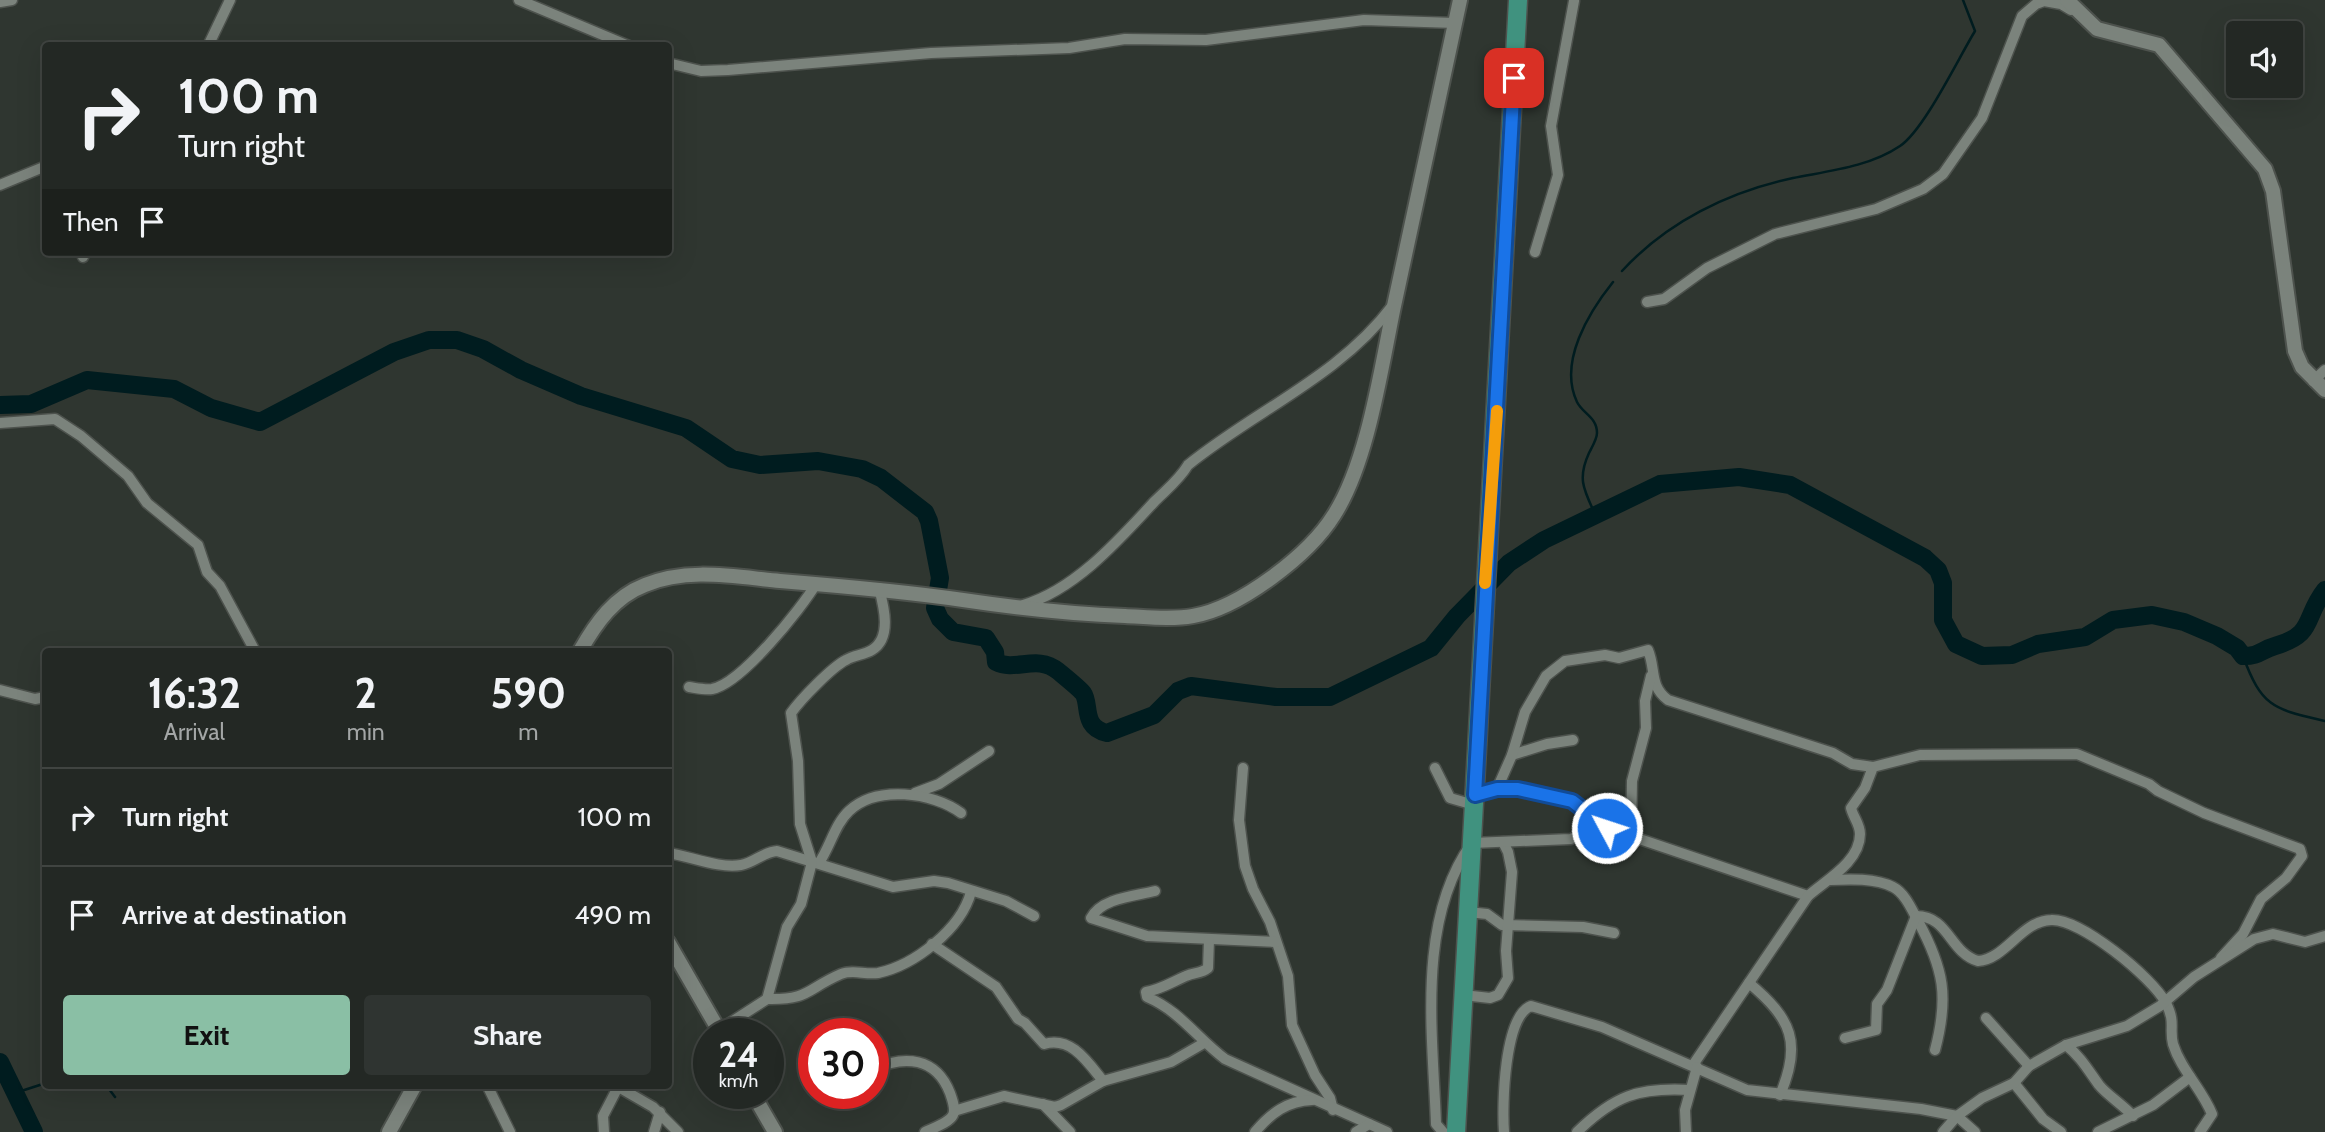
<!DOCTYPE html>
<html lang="en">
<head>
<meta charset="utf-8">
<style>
	body { margin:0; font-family:Cabin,sans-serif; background:#2f3431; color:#f1f3f6; height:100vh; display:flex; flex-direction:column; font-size:26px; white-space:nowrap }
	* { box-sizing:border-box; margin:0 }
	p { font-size:23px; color:#a3a6a6 }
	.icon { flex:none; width:38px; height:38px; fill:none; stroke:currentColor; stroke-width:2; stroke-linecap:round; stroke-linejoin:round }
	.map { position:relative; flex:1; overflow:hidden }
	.panel { position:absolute; left:42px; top:648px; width:630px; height:441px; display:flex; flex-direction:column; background:#232824; border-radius:7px; box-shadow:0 7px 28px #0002,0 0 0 2px #404441 }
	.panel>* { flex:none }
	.top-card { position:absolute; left:42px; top:42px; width:630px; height:214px; border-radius:7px; box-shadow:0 7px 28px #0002,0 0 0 2px #404441; background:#232824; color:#f1f3f6; overflow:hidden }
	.fabs { position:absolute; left:2226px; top:21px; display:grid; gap:14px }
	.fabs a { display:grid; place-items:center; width:77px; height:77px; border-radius:7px; background:#232824; box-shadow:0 7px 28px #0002,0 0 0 2px #404441; font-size:35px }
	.speed { position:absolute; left:693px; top:1018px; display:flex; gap:14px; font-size:35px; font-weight:700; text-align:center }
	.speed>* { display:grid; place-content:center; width:91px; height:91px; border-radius:50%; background:#232824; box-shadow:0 7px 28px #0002,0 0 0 2px #404441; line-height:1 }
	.speed small { font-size:18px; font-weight:400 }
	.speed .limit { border:10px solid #d22; background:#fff; color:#111 }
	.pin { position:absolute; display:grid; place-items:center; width:60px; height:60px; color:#fff; margin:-30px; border-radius:14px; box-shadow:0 4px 10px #0006 }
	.me { position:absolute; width:77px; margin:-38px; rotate:310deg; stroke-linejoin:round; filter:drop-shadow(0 0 5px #0008) }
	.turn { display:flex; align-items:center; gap:24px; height:147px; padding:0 21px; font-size:32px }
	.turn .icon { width:91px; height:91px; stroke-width:2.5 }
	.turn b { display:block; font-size:49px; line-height:60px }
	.then { display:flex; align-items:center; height:66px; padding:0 21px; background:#0003; gap:14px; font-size:26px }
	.eta { display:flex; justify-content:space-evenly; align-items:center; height:119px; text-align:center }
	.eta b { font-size:42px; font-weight:700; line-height:49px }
	.button { display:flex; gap:14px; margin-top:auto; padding:14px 21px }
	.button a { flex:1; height:80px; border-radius:7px; background:#8abfa5; color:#111; font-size:28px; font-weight:700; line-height:80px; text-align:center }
	.button a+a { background:#2f3431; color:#f1f3f6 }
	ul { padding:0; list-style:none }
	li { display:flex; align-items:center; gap:21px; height:98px; padding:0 21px; border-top:2px solid #404441 }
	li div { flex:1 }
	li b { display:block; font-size:26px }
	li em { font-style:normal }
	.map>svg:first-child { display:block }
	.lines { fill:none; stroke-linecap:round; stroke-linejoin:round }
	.stream { stroke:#001c1f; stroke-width:2.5 }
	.river { stroke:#001c1f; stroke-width:18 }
	.street-casing { stroke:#4d524d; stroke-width:13 }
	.secondary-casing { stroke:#4d524d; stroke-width:18 }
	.highway-casing { stroke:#4d524d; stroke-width:21 }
	.street { stroke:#7b837c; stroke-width:10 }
	.secondary { stroke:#7b837c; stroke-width:14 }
	.highway { stroke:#40927f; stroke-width:18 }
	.route-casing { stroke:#114b97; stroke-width:18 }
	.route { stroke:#1a73e8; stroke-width:12 }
	.slow { stroke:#f59e0b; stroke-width:12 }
</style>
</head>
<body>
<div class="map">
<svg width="2325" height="1132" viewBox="0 0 2325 1132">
	<rect width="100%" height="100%" fill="#2f3630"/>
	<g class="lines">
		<g class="stream">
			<path d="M 1622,271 C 1667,222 1728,192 1793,178 C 1828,171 1869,167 1900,146 C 1924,130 1958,59 1975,31 L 1963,0"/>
			<path d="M 1595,514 C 1584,490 1577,479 1589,453 C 1592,447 1597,439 1597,433 C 1597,417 1583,414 1577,402 C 1558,362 1589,312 1613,282"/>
			<path d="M 2243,656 C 2262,708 2274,709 2325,721"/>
			<polyline points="106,1085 115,1097"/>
			<polyline points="15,1093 46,1083"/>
		</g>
		<g class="river">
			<path d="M 0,405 L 31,404 L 87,380 L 174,389 L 211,408 L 260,422 L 394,352 L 429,340 L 457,340 L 483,349 L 521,370 L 581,396 L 686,428 L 732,459 L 760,465 L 818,461 L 862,469 L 881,478 L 925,512 L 929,521 L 940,578 L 935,608 L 940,619 L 953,632 L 986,638 L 995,652 L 996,662 C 1016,672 1037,654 1058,671 C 1064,676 1079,688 1083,693 C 1091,704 1081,727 1107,733 L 1154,715 L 1178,691 L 1191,686 L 1276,697 L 1330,697 L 1431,648 L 1457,616 L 1509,563 L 1544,540 L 1660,484 L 1739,477 L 1790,485 L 1925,558 L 1938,570 L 1943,583 L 1943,620 L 1956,644 L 1982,656 L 2012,655 L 2038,644 L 2085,637 L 2113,620 L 2152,615 L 2184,622 L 2217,636 L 2237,648 L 2243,656 C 2260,656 2261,650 2275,646 C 2316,634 2303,618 2325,590"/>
			<polyline points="0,1062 34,1132"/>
		</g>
		<g class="street-casing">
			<g id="street">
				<polyline points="519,0 629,46"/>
				<polyline points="0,2 12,0"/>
				<polyline points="208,46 230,0"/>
				<polyline points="668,63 701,71 728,70 931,53 1069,48 1125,39 1206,40 1364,20 1455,23"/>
				<polyline points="0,185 46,166"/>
				<polyline points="1535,252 1558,175 1551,126 1574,1"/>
				<polyline points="83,257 85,252"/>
				<polyline points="1647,302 1664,299 1707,268 1775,234 1876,209 1923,189 1943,174 1982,118 2022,16 2036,4 2044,1 2061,4 2071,10"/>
				<polyline points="2313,381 2325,370"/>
				<polyline points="0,423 55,419 81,436 128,476 147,503 198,545 207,572 220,586 255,651"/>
				<path d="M 1023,605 C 1075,590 1119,540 1155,501 C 1167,489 1179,480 1188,465 C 1256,410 1340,376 1393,305"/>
				<path d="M 689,687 C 696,688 705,690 712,689 C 741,684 801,609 816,584"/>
				<polyline points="0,690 35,699 46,697"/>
				<polyline points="1512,755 1547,744 1573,740"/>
				<polyline points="1243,768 1239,820 1245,866 1253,889 1270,922 1288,976 1292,1025 1315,1075 1330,1098 1333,1110"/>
				<polyline points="1435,768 1450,798 1474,805"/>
				<path d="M 1497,789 L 1512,755 L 1525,712 L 1546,676 L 1565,661 L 1605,655 L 1619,658 L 1648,650 C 1656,669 1649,686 1668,700 L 1833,753 L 1852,764 L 1873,767"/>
				<polyline points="915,793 939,784 989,751"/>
				<polyline points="1475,795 1497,789 1518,789 1572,801 1607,828 1808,896"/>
				<polyline points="1631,835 1632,781 1646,728 1645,701 1651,676"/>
				<path d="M 668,853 C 690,856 719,869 741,865 C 754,863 763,852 777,851 L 893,887 L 934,881 L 948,883 L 1006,901 L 1034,916"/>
				<path d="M 819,863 C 830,847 835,824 849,811 C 876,785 933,792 961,813"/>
				<path d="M 1830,880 C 1849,879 1876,878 1893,887 C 1905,893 1912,910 1918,921 C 1944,969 1949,997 1935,1050"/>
				<path d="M 1155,891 C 1135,896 1101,898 1091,918 L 1147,936 L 1276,942"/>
				<polyline points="1468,912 1487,914 1502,925 1583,927 1614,933"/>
				<path d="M 1916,916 C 1949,916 1949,952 1978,961 C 2006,959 2021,921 2051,920 C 2080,918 2152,977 2166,1003 C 2176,1023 2169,1028 2173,1044 C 2181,1070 2202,1089 2212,1114 L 2200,1132"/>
				<path d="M 1209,940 L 1208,968 C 1201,974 1194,972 1186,976 C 1172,982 1162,989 1146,992 L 1147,997 C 1180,1011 1197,1038 1225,1059 L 1387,1132"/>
				<path d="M 932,944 L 996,987 L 1018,1019 L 1025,1023 L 1044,1044 C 1071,1036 1087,1061 1103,1081"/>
				<path d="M 1749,983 C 1792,1019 1802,1043 1780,1095"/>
				<polyline points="1463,995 1490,998 1498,995 1508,978 1506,951 1512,872 1508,852 1503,842"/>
				<path d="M 767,999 C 810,1000 806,989 841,974 C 853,969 865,975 878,973 C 915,965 961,929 971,892"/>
				<polyline points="1986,1018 2029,1066"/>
				<path d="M 719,1030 L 767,999 L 787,927 L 801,904 L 812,862 L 800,824 L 798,761 L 791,713 C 801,699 832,667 846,660 C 854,655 864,655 872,650 C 892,638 884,607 879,588"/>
				<polyline points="1845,1038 1876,1030 1877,1004 1887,990 1916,916"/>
				<path d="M 2066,1045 C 2081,1057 2088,1070 2099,1085 C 2106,1094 2123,1105 2133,1116"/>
				<path d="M 1693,1065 L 1808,896 C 1826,880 1860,862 1860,834 C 1860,824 1853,817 1851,808 L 1865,788 L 1873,767 L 1920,755 L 2077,754 L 2149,784 L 2158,791 L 2204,813 L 2300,849 L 2302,856 L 2286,878 L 2261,899 L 2243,934 L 2221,958"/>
				<path d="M 873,1069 C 905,1055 936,1057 950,1093 C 952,1099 956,1109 953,1115 C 949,1123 933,1128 925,1132"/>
				<polyline points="2014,1083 2043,1119 2061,1132"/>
				<polyline points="487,1085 510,1132"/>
				<polyline points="615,1085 653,1107 678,1132"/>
				<polyline points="1043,1104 1070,1132"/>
				<polyline points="954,1111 1004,1096 1055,1107 1061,1105 1103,1081 1171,1062 1204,1043"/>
				<polyline points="604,1132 603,1116 618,1087"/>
				<polyline points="654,1132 660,1112"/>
				<path d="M 1255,1132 C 1271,1113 1287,1101 1312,1100"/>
				<polyline points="1356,1132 1369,1124"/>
				<path d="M 1443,1132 L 1436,1124 C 1433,1035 1416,920 1472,843 L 1571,839 L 1581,834 L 1583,822 L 1590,817"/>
				<path d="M 1504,1132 C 1502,1106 1504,1016 1531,1006 L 1602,1027 L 1747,1090 L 1921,1109 L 1957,1116 L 1975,1132"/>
				<path d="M 1577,1132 C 1614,1096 1638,1087 1690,1090"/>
				<polyline points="1686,1132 1685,1110 1697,1067"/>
				<polyline points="1943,1132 1957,1116 1982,1098 2014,1083 2029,1066 2066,1045 2127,1026 2160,1006 2194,977 2254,939 2273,934 2305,942 2325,936"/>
				<polyline points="2098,1132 2153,1105 2190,1077"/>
			</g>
		</g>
		<g class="secondary-casing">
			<g id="secondary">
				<polyline points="2067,0 2097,29 2159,45 2265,169 2273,191 2295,351 2302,367 2325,390"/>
				<path d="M 580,651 C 596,623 614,597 645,585 C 688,567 736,577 780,581 C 841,586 902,591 963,600 C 1017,608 1070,614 1125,616 C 1147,617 1171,620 1193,616 C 1240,608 1309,555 1334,515 C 1368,462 1381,368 1394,306 C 1416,204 1438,102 1460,0"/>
				<polyline points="668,942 721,1034"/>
				<polyline points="753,1094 775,1132"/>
				<polyline points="389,1132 415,1085"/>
			</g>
		</g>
		<g class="highway-casing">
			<polyline id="highway" points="1456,1132 1518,0"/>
		</g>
		<use href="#street" class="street"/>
		<use href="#secondary" class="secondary"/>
		<use href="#highway" class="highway"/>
	</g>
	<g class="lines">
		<g class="route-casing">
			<polyline id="route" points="1514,78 1475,795 1497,789 1518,789 1572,801 1607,828"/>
		</g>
		<use href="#route" class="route"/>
		<polyline class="slow" points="1485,583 1497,411"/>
	</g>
</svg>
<div class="fabs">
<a><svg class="icon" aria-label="sound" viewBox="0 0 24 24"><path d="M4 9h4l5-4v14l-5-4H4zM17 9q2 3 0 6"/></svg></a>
</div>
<div class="speed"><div>24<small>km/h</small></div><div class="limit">30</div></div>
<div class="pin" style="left:1514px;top:78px;background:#d93025"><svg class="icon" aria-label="arrive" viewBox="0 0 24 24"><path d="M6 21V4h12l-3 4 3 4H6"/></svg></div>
<svg class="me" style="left:1607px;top:828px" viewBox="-20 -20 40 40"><circle r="17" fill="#1a73e8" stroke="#fff" stroke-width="3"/><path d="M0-11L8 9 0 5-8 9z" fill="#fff"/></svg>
<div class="top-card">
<div class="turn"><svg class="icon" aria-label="right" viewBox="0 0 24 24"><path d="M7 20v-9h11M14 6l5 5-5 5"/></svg><div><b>100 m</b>Turn right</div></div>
<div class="then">Then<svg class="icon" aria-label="arrive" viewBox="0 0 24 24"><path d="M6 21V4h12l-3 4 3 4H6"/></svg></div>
</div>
<section class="panel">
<div class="eta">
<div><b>16:32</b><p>Arrival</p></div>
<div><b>2</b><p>min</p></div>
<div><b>590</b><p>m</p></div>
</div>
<ul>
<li><svg class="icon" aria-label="right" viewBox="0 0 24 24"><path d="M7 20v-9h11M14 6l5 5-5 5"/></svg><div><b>Turn right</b></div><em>100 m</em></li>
<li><svg class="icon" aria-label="arrive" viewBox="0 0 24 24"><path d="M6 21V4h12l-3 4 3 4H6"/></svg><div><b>Arrive at destination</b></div><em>490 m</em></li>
</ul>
<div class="button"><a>Exit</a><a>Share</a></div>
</section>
</div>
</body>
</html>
